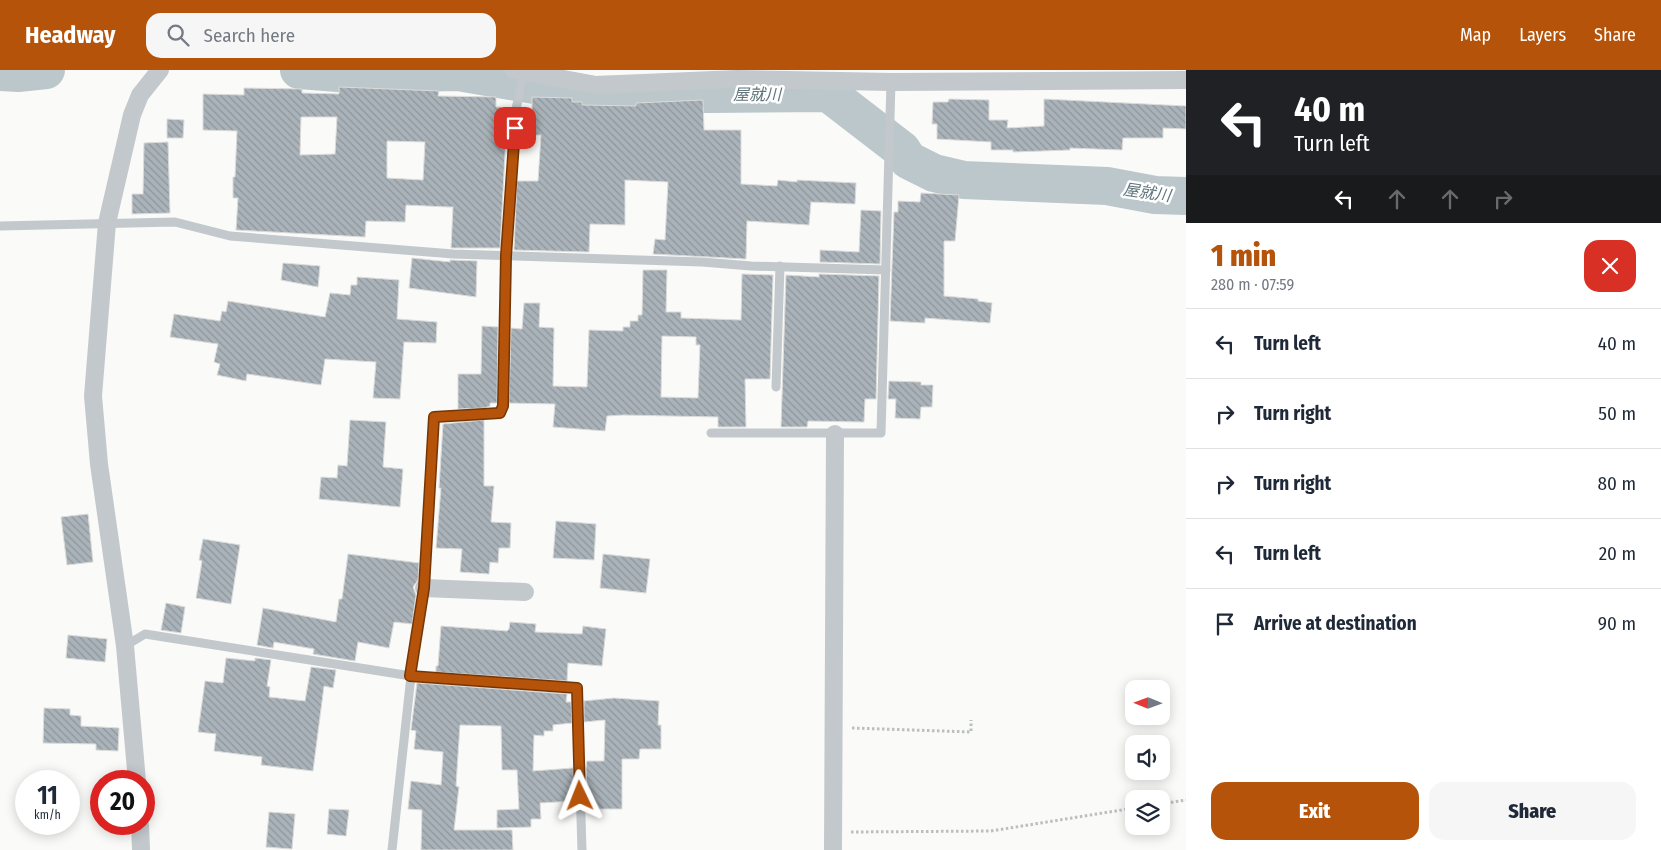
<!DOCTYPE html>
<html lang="en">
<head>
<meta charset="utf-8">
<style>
	body { margin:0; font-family:"Fira Sans Condensed","Noto Sans JP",sans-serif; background:#f6f6f7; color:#1f2937; height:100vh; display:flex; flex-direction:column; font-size:19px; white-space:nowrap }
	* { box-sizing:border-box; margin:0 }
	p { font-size:16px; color:#747a83 }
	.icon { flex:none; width:28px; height:28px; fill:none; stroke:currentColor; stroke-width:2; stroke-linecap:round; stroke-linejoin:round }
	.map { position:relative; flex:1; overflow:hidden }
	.details { display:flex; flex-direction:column; background:#fff; width:475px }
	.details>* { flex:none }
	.hud { background:#202124; color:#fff; overflow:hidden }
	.needle { width:32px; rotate:271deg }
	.controls { position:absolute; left:1125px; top:610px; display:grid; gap:10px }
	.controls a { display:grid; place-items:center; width:45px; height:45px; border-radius:10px; background:#fff; box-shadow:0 2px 12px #0003; font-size:25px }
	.speed { position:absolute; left:15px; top:700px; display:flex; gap:10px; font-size:25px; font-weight:700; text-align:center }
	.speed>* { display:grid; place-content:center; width:65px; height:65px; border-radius:50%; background:#fff; box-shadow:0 2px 12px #0003; line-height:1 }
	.speed small { font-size:12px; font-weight:400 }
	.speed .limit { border:8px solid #d22; background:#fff; color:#111 }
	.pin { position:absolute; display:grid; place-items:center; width:42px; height:42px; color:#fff; margin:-21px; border-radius:10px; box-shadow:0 2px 8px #0006 }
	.me { position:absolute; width:55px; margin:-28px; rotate:358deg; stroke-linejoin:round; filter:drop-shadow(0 0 4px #0008) }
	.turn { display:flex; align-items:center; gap:18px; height:105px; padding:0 25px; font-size:22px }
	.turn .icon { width:65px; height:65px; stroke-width:2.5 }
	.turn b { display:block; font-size:35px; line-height:42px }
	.lanes { display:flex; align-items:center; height:48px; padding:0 25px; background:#0003; justify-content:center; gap:25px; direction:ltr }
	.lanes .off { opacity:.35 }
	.round { display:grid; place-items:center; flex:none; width:52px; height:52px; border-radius:15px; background:#f6f6f7 }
	.headline { display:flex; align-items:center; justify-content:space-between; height:85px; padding:0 25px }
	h1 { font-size:30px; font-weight:800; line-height:38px; color:#b45309 }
	.action { display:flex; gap:10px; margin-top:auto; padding:10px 25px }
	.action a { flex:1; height:58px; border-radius:15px; background:#b45309; color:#fff; font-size:20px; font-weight:800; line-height:58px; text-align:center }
	.action a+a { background:#f6f6f7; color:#1f2937 }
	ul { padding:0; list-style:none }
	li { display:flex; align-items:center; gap:15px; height:70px; padding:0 25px; border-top:1px solid #e0e1e3 }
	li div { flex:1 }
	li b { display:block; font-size:19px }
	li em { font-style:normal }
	header { display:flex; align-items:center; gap:30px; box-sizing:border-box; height:70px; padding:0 25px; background:#b45309; color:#fff }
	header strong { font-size:24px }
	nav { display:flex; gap:28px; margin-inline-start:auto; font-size:18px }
	.search { width:350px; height:45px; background:#f6f6f7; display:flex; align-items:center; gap:12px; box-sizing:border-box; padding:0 18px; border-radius:15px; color:#747a83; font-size:19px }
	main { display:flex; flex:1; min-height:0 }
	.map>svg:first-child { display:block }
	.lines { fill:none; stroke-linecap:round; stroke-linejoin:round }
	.river { stroke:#bbc7cb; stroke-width:38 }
	.building { fill:url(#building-back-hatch); stroke:#dcdcda; fill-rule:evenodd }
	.path { stroke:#bbbfc2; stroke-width:3; stroke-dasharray:2.5 2.5; stroke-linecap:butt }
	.lane { stroke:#c3c8cc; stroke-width:9 }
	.street { stroke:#c3c8cc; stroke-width:18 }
	.route-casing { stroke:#753606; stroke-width:12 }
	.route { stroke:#b45309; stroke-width:9 }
	.labels { text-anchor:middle; stroke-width:5; stroke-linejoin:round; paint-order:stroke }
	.water-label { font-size:16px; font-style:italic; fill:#60757c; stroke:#fff }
</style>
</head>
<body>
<header>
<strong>Headway</strong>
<div class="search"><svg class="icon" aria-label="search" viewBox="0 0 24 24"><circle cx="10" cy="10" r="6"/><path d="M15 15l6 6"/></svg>Search here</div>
<nav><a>Map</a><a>Layers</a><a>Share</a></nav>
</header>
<main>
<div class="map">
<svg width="1186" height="780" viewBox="0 0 1186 780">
	<defs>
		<pattern id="building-back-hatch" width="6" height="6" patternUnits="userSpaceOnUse" patternTransform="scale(1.25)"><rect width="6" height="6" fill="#aab3b9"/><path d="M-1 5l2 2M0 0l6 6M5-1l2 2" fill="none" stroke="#8e969c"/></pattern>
	</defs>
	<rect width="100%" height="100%" fill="#fafaf8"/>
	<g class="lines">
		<g class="river">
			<polyline points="299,0 351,4 458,2 593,25 828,23 902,80 908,90 934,103 964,110 1107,116 1155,125 1186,126"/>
			<polyline points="0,2 18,3 46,0"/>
		</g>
	</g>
	<g class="building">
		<path d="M 339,17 L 439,21 L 438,26 L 496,27 L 496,37 L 501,37 L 501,40 L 510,40 L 508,65 L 506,65 L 500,178 L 451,178 L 453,137 L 448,137 L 406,135 L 405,152 L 366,151 L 365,167 L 236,160 L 238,128 L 233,128 L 233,107 L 235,107 L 237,61 L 203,60 L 203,24 L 244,25 L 244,18 L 302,19 L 302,23 L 339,24 ZM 301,47 L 337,47 L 335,84 L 300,85 ZM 387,71 L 425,72 L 423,110 L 387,108 Z"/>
		<polygon points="532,27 572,28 572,32 582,32 582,35 636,36 636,33 703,30 704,60 741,60 741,114 777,116 778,110 797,112 797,110 856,113 855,134 811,132 809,155 747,151 746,189 653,184 655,169 665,170 668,112 625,110 625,155 590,154 589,182 514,180 517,111 538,111 541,65 520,65 522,40 532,40"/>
		<polygon points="949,29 989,30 989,50 1008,50 1007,58 1044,56 1044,29 1186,36 1186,59 1163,58 1163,68 1123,68 1122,80 1070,78 1070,80 1013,82 1013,80 991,80 991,72 937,69 937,54 932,54 933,32 948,32"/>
		<polygon points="167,49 184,50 183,68 167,68"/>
		<polygon points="168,72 170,143 132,144 132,124 143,124 144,73"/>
		<polygon points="921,123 959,125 955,171 944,171 944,226 978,229 978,231 992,233 990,253 925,248 925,253 890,251 894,142 898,142 898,131 920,132"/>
		<polygon points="861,140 881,141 880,194 820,192 820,180 859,182"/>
		<polygon points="412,188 450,192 450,190 477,191 476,227 409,218"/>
		<polygon points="283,193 320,196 318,217 281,210"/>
		<path d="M 643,200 L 667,200 L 666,242 L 681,242 L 681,248 L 741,250 L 742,204 L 773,205 L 770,309 L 745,309 L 746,357 L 718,357 L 718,347 L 623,345 L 607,346 L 605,361 L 553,357 L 555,334 L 509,333 L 511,258 L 522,259 L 524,233 L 540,233 L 539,257 L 554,258 L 553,316 L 587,317 L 589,260 L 623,261 L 623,257 L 630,257 L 630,251 L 638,251 L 638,245 L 642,245 ZM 662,266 L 696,267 L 696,275 L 700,275 L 698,328 L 661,327 Z"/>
		<polygon points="819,204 879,206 876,329 865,329 864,352 808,351 807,357 781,357 786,205 819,207"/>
		<polygon points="357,207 399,210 397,249 437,252 436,273 404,272 400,329 373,328 376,292 325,289 321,315 247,304 246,311 217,305 220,294 214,292 218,274 170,267 174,244 220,251 222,241 226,242 228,231 325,247 330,223 350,225 351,215 357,215"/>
		<polygon points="482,256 498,257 497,333 490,333 490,336 484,338 458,339 458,304 481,304"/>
		<polygon points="889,311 921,312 921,315 933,315 932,337 921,337 920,349 895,348 896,329 888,329"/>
		<polygon points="350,350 386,352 383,397 403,399 400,437 319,429 321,407 337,408 338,395 347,396"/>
		<polygon points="484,350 484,416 494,416 491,452 511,453 510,478 499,478 498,493 490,492 489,504 460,502 462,479 436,478 441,418 439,418 443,354"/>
		<polygon points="88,444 93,492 67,495 61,447"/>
		<polygon points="556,451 596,454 594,490 553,488"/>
		<polygon points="203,469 240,475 231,534 196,528 202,491 199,490"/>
		<polygon points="348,484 419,493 418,510 413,517 416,525 412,554 394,552 389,578 358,572 355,591 313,584 314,579 274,572 273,578 257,575 263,538 336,552 339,529 342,529"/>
		<polygon points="603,484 650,489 646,523 600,518"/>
		<polygon points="166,533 185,537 181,563 161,560"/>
		<polygon points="510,552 536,554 535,562 582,564 583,556 606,559 602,596 568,593 567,611 436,602 436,596 438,596 441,556 507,561 509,559"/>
		<polygon points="68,565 107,569 105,592 66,588"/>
		<polygon points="226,588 255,591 255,588 271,590 267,616 270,617 269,627 305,631 311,597 336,600 333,618 324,616 313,701 261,695 262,687 214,681 216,664 198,662 205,611 223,613"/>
		<polygon points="417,613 567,624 566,632 571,632 572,653 553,655 553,661 544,661 544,666 534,665 533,701 573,698 574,731 540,733 541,749 531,749 531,757 497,758 497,740 519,739 517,700 502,700 501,656 460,655 456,716 459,717 454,760 512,760 513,780 421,780 422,740 408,739 411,711 441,715 443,682 414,679 416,661 411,660"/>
		<polygon points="614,628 659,631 658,655 661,655 661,679 640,679 639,689 622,689 622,739 588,739 586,698 587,691 604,691 605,650 584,652 584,631"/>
		<polygon points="44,638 70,639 70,645 81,646 81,656 119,658 118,681 96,680 96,674 43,673"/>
		<polygon points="329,739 349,740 346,766 327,764"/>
		<polygon points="269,742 295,744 292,779 266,777"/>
	</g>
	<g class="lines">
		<g class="path">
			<polyline points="852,658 971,662 971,650"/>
			<polyline points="1161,734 1186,730"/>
			<polyline points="851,762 991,761 1134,738"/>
		</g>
		<g class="lane">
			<polyline points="0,156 175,152 230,166 453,184 702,192 751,196 886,200"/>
			<polyline points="776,317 780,196"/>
			<polyline points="711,363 881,363 891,12"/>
			<polyline points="125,576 145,564 411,606 577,618 582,780"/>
			<polyline points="392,780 411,606 424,518 434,347 500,343 503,336 506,186 516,39 524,2"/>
		</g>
		<g class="street">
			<polyline points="514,0 596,15 737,9 891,12 1186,10"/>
			<polyline points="424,518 525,522"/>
			<polyline points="137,711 125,576 99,394 93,326 107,153 132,45 140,25 160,0"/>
			<polyline points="140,754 141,780"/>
			<polyline points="833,780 835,364"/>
		</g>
	</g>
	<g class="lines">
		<g class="route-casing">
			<polyline id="route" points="515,58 506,186 503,336 500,343 434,347 424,518 410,606 577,618 580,726"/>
		</g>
		<use href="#route" class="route"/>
	</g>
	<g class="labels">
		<g class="water-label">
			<text x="757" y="30">屋就川</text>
			<text transform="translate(1147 122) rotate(8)" y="6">屋就川</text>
		</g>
	</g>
</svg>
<div class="controls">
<a><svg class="needle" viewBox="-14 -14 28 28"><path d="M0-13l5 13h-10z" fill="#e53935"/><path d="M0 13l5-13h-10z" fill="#747a83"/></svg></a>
<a><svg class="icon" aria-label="sound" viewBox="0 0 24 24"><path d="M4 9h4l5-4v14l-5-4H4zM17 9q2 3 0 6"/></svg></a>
<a><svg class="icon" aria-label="layers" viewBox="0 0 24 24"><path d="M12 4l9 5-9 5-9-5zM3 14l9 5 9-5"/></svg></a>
</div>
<div class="speed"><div>11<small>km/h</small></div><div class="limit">20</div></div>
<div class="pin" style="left:515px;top:58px;background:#d93025"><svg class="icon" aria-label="arrive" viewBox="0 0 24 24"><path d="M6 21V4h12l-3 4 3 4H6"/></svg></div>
<svg class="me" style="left:580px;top:726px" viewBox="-20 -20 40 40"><path d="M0-17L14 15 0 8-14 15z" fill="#b45309" stroke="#fff" stroke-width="4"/></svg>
</div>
<section class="details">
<div class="hud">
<div class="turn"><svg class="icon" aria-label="left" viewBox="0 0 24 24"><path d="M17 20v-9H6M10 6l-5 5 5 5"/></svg><div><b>40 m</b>Turn left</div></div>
<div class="lanes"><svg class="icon" aria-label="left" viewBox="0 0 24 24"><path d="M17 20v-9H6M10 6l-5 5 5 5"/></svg><svg class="icon off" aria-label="ahead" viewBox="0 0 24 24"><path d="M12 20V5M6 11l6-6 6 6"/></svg><svg class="icon off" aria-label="ahead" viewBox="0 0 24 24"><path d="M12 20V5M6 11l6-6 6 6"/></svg><svg class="icon off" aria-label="right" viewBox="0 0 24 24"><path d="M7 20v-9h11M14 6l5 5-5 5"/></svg></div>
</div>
<div class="headline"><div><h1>1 min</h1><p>280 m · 07:59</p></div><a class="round" style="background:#d93025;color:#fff"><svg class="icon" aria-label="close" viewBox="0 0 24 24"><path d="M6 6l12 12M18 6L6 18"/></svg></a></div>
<ul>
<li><svg class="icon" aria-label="left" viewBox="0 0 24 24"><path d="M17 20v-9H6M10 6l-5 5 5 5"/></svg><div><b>Turn left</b></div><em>40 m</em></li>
<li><svg class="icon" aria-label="right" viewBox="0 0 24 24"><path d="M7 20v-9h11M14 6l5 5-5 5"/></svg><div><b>Turn right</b></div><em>50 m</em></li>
<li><svg class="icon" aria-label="right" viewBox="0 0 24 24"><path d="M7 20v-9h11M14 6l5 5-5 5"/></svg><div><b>Turn right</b></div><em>80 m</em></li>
<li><svg class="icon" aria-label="left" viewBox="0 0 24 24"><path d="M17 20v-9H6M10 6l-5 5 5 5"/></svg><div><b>Turn left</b></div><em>20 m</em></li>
<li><svg class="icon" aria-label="arrive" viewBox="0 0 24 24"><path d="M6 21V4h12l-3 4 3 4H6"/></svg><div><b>Arrive at destination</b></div><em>90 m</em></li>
</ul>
<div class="action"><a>Exit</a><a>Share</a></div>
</section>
</main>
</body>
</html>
